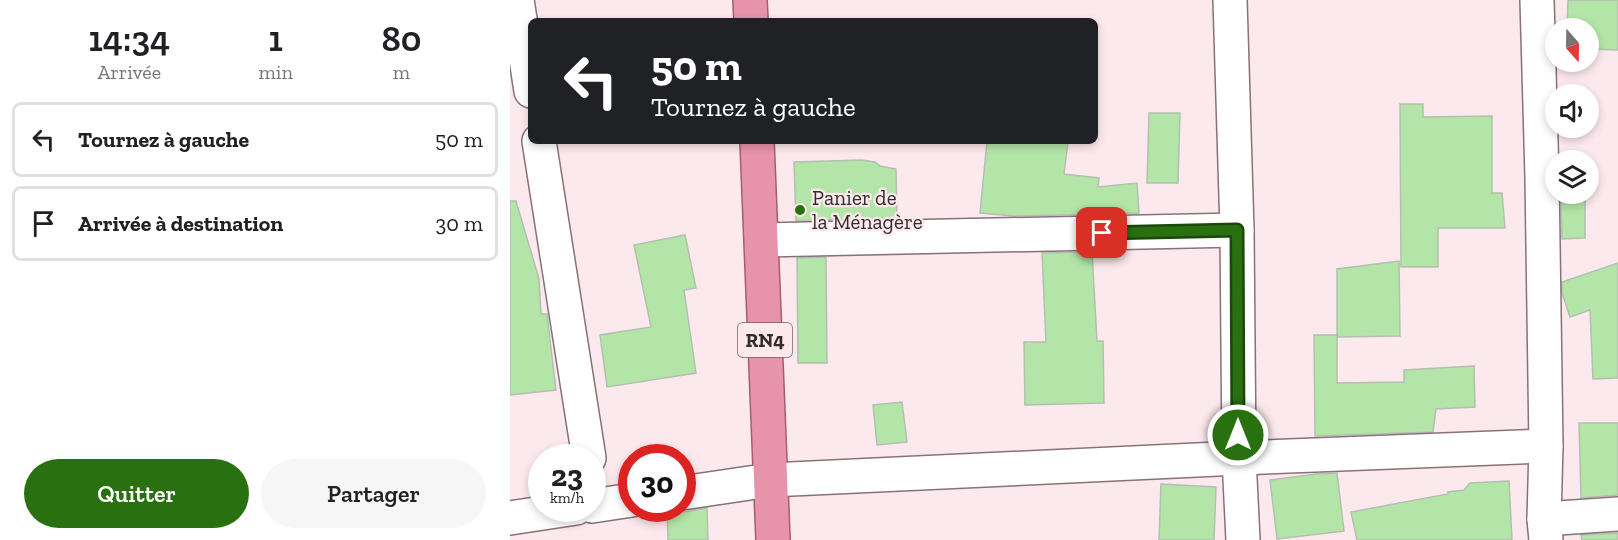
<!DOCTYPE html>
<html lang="fr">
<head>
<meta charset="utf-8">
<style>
	body { margin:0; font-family:"Zilla Slab",serif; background:#f6f6f6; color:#202124; height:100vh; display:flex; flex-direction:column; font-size:22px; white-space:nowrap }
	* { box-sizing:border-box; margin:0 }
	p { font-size:20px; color:#757577 }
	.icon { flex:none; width:33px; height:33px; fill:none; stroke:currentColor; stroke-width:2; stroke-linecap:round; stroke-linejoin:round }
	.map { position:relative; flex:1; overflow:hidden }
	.panel { display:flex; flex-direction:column; background:#fff; width:510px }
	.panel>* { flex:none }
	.hud { position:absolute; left:18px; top:18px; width:570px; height:126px; border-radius:9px; box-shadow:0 3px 9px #0003; background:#202124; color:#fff; overflow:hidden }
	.needle { width:39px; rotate:160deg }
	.buttons { position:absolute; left:1035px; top:18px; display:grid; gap:12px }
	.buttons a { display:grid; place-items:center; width:54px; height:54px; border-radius:50%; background:#fff; box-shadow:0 3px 9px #0003; font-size:30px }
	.speed { position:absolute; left:18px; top:444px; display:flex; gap:12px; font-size:30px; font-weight:700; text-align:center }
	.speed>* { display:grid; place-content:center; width:78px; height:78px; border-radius:50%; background:#fff; box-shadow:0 3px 9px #0003; line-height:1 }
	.speed small { font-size:15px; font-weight:400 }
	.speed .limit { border:9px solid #d22; background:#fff; color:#111 }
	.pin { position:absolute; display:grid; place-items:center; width:51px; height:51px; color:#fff; margin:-26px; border-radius:12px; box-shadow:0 3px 9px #0006 }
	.me { position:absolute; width:66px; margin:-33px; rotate:0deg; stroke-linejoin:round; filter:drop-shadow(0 0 4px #0008) }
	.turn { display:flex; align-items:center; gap:21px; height:126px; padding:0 24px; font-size:27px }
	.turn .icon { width:78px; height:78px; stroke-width:2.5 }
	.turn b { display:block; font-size:42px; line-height:51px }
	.eta { display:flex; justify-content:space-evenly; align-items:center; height:102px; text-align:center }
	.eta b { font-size:36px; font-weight:600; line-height:42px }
	.button { display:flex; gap:12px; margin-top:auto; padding:12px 24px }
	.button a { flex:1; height:69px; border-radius:36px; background:#297010; color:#fff; font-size:24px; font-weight:600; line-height:69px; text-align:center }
	.button a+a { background:#f6f6f6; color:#202124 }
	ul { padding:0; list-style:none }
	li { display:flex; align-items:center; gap:18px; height:75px; margin:0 12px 9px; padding:0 12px; border:3px solid #e0e0e0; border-radius:9px }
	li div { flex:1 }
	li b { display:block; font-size:22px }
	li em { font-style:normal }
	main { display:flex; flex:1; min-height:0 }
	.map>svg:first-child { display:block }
	.building { fill:#b4e5a8; stroke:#b3c0af; stroke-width:1.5 }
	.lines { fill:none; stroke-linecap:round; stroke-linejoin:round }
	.minor-casing { stroke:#877277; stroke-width:36 }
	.trunk-casing { stroke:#a55d72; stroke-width:36 }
	.minor { stroke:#fff; stroke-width:33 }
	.trunk { stroke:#e893ac; stroke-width:33 }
	.route-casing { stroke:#1b490a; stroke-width:15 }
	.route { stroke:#297010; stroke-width:10 }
	.poi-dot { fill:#297010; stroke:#fce9ed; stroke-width:2 }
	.labels { text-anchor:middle; stroke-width:4.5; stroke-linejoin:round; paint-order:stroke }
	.shield { fill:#fce9ed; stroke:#706467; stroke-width:1.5 }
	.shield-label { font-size:20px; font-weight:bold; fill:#342b2d }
	.poi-label { font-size:21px; fill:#342b2d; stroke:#fce9ed; text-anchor:start }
</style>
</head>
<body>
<main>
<section class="panel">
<div class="eta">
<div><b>14:34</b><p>Arrivée</p></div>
<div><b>1</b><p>min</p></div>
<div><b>80</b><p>m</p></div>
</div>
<ul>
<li><svg class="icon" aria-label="left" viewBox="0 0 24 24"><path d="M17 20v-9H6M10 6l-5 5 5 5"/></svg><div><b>Tournez à gauche</b></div><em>50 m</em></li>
<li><svg class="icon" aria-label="arrive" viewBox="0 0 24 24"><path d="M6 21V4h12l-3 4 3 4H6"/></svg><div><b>Arrivée à destination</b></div><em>30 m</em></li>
</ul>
<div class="button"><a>Quitter</a><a>Partager</a></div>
</section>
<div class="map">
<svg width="1108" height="540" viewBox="0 0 1108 540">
	<rect width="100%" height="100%" fill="#fce9ed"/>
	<g class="building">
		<polygon points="1058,0 1108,0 1108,50 1078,49 1078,28 1057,28"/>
		<polygon points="890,104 913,104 913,117 982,116 982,193 992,193 995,228 928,228 928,267 891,267"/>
		<polygon points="639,113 670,113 668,183 637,183"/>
		<polygon points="477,141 558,141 554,174 589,178 588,187 627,183 629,213 503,216 470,213"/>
		<polygon points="352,160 365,162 370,166 386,169 387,218 286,221 284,162"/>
		<polygon points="1051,199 1075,199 1075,238 1052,239"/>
		<polygon points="0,201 6,201 29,279 31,314 37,314 46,390 0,395"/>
		<polygon points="175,235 186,288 174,290 186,373 97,387 90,335 141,327 124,245"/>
		<polygon points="582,252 587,341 593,341 594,403 515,405 514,342 536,342 532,253"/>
		<polygon points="316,257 317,363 288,363 287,258"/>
		<polygon points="889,261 890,336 827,337 827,269"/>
		<polygon points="1108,263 1108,378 1083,379 1080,310 1060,317 1052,293 1052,282"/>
		<polygon points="804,335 827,335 827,383 894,382 894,370 964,366 965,407 926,409 923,432 805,436"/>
		<polygon points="392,402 397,442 367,445 363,405"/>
		<polygon points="1069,423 1108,423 1108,495 1071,498"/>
		<polygon points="827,473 834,531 767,539 760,480 806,474"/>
		<polygon points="999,481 1002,540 847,540 841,512 938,494 938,492 954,490 960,483"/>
		<polygon points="651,484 706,487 704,540 649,540"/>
		<polygon points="197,508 198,540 158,540 157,509 174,512"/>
		<polygon points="1108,533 1108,540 1072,540 1071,535"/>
	</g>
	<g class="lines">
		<g class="minor-casing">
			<g id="minor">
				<polyline points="7,0 21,91"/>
				<polyline points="720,0 727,230 729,458 733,540"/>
				<polyline points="1027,0 1032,177 1036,446 1034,519 1036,540"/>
				<polyline points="29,141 79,458"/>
				<polyline points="252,240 727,230"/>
				<polyline points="172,493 260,480 729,458 1036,446"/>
				<polyline points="82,506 122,500"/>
				<polyline points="0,518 66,508"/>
				<polyline points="1034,519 1108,514"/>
			</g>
		</g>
		<g class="trunk-casing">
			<g id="trunk">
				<polyline points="240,0 241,21"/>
				<polyline points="247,141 263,540"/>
			</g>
		</g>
		<use href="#minor" class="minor"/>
		<use href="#trunk" class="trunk"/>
	</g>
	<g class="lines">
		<g class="route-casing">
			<polyline id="route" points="592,233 727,230 728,435"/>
		</g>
		<use href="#route" class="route"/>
	</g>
	<circle class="poi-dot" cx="290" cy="210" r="6"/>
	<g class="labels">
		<rect class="shield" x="228" y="323" width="54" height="34" rx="4.5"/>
		<g class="shield-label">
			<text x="255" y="347">RN4</text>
		</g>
		<g class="poi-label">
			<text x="302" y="205">Panier de<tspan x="302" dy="24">la Ménagère</tspan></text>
		</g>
	</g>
</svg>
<div class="buttons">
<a><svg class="needle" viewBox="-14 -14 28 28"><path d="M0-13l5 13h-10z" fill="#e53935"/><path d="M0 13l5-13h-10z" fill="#757577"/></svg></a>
<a><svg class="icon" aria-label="sound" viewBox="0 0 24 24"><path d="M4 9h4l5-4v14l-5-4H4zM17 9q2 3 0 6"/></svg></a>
<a><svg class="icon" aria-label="layers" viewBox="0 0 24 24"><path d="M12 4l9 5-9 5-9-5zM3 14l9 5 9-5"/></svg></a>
</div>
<div class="speed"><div>23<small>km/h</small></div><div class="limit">30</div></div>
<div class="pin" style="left:592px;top:233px;background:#d93025"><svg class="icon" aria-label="arrive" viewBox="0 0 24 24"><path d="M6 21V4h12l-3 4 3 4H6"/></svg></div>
<svg class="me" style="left:728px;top:435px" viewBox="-20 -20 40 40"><circle r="17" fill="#297010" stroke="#fff" stroke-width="3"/><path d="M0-11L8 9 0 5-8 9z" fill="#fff"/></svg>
<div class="hud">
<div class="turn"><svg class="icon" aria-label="left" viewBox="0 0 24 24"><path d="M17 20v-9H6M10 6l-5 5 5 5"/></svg><div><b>50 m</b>Tournez à gauche</div></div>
</div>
</div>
</main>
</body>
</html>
